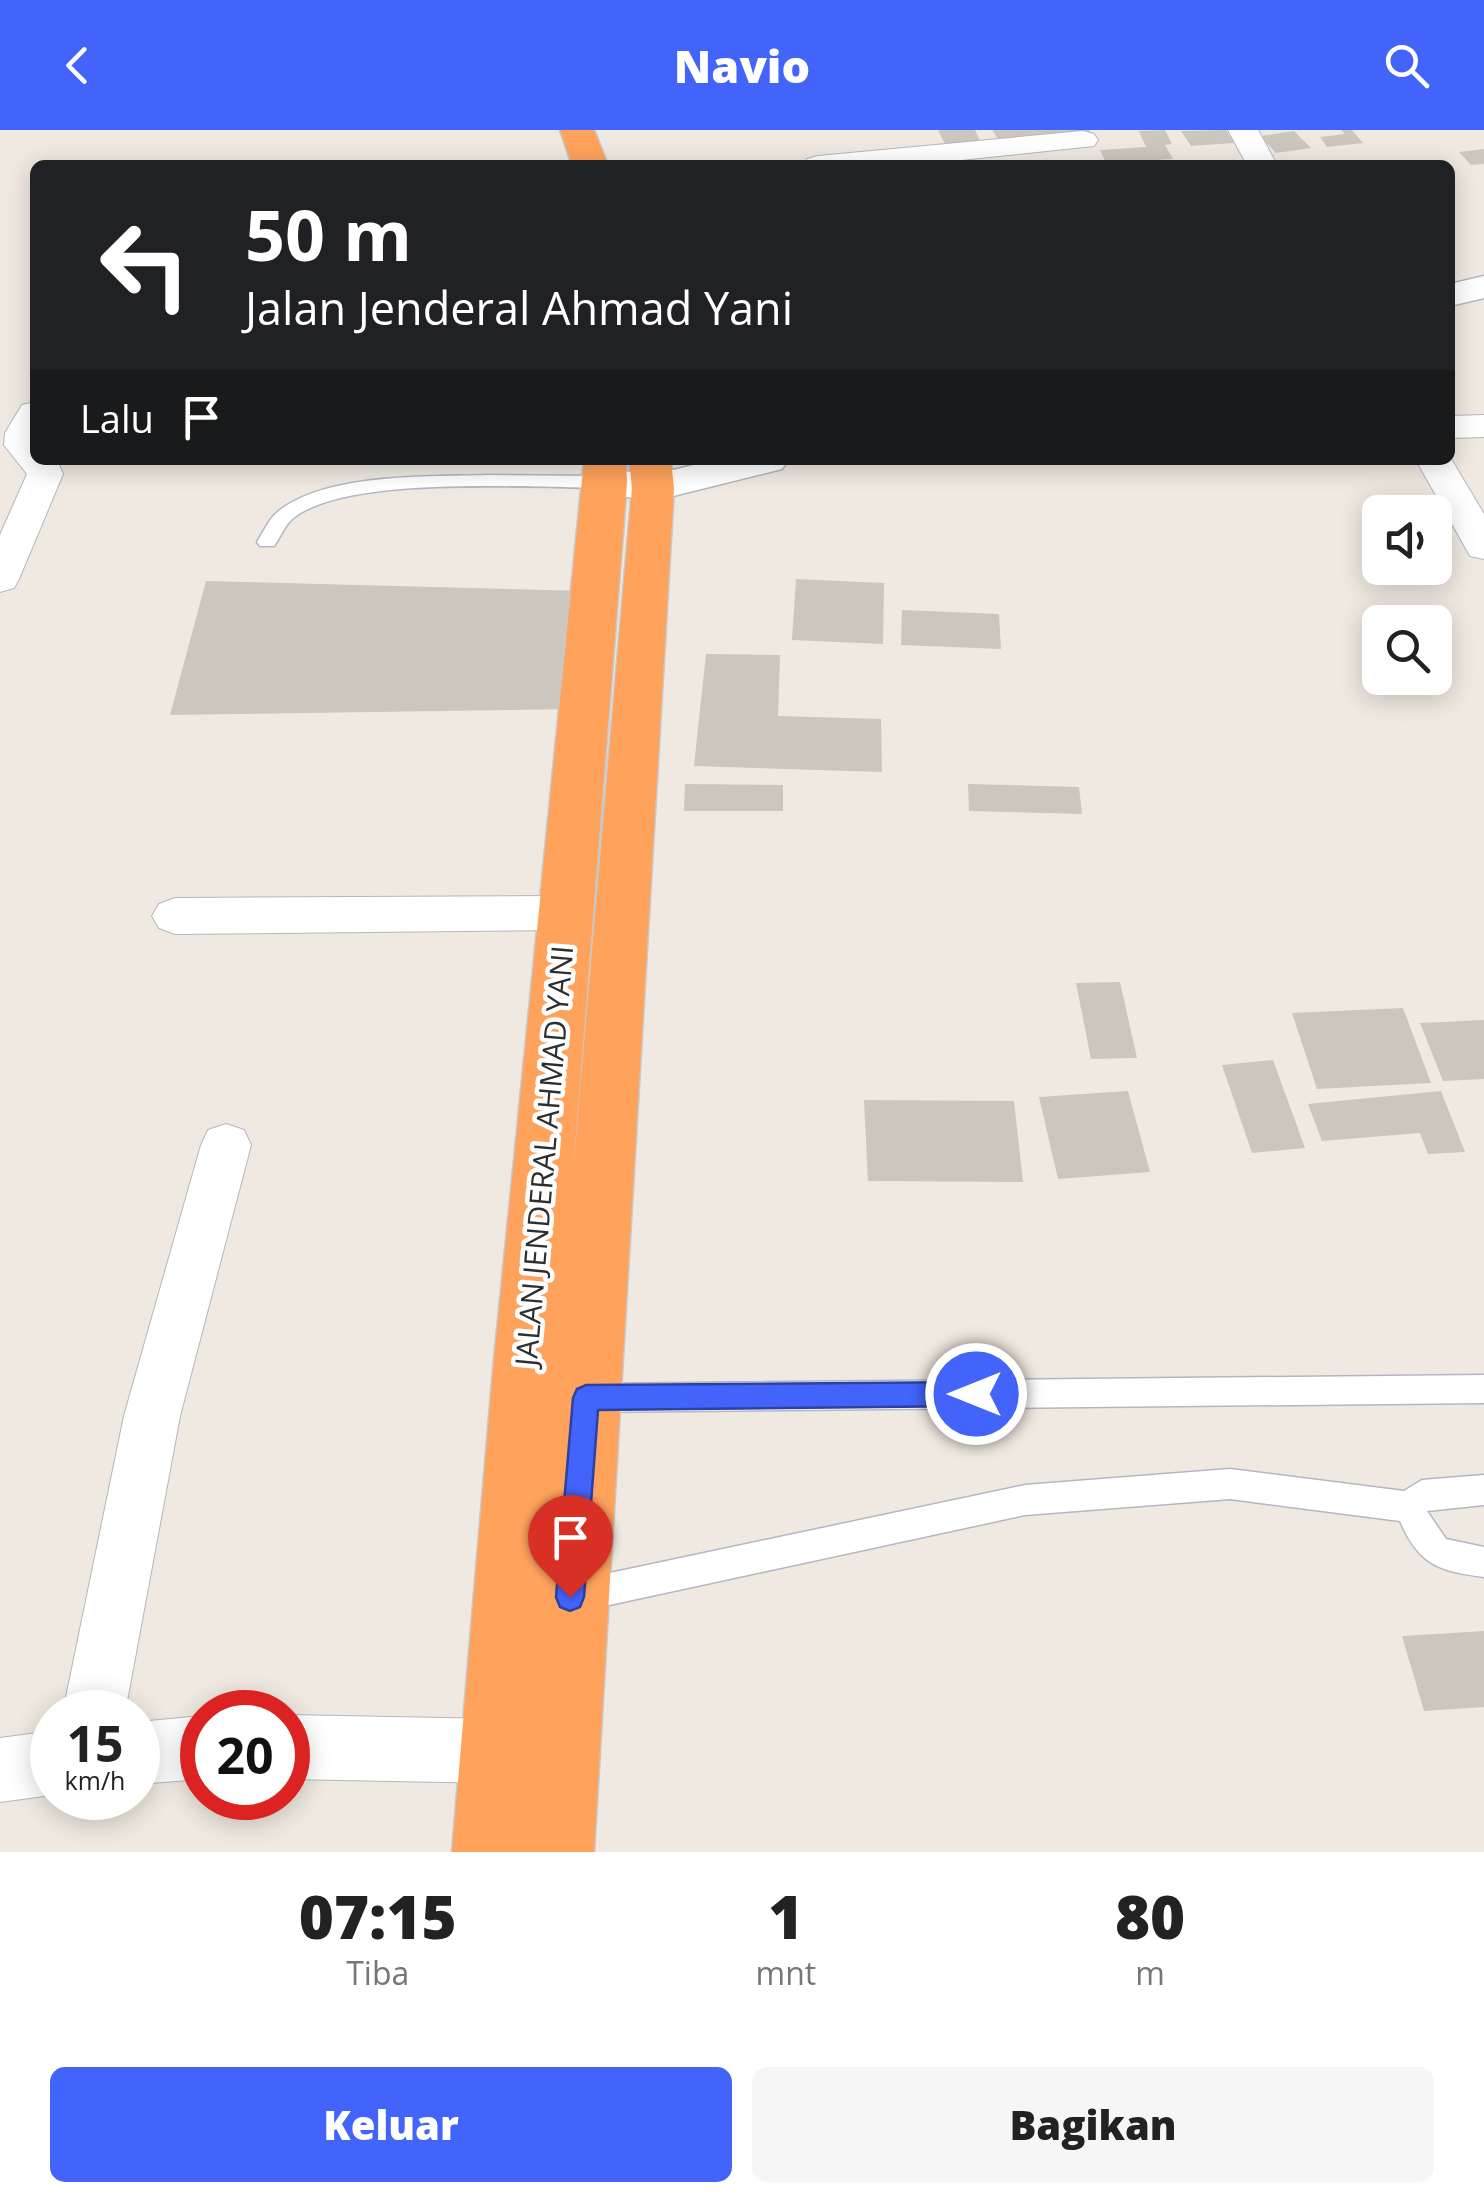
<!DOCTYPE html>
<html lang="id">
<head>
<meta charset="utf-8">
<style>
	body { margin:0; font-family:"Open Sans",sans-serif; background:#f6f6f6; color:#222; height:100vh; display:flex; flex-direction:column; font-size:38px; white-space:nowrap }
	* { box-sizing:border-box; margin:0 }
	p { font-size:32px; color:#767676 }
	.icon { flex:none; width:55px; height:55px; fill:none; stroke:currentColor; stroke-width:2; stroke-linecap:round; stroke-linejoin:round }
	.map { position:relative; height:1722px; overflow:hidden }
	.side { display:flex; flex-direction:column; background:#fff; flex:1 }
	.side>* { flex:none }
	.guide { position:absolute; left:30px; top:30px; width:1425px; height:305px; border-radius:15px; box-shadow:0 5px 25px #0003; background:#202124; color:#fff; overflow:hidden }
	.controls { position:absolute; left:1362px; top:365px; display:grid; gap:20px }
	.controls a { display:grid; place-items:center; width:90px; height:90px; border-radius:15px; background:#fff; box-shadow:0 5px 25px #0003; font-size:50px }
	.speed { position:absolute; left:30px; top:1560px; display:flex; gap:20px; font-size:50px; font-weight:700; text-align:center }
	.speed>* { display:grid; place-content:center; width:130px; height:130px; border-radius:50%; background:#fff; box-shadow:0 5px 25px #0003; line-height:1 }
	.speed small { font-size:25px; font-weight:400 }
	.speed .limit { border:15px solid #d22; background:#fff; color:#111 }
	.pin { position:absolute; display:grid; place-items:center; width:85px; height:85px; color:#fff; margin:-102px -42px; border-radius:50% 50% 50% 0; rotate:-45deg; box-shadow:0 0 10px #0007 }
	.pin .icon { rotate:45deg }
	.me { position:absolute; width:110px; margin:-55px; rotate:270deg; stroke-linejoin:round; filter:drop-shadow(0 0 8px #0008) }
	.turn { display:flex; align-items:center; gap:35px; height:210px; padding:0 50px; font-size:45px }
	.turn .icon { width:130px; height:130px; stroke-width:2.5 }
	.turn b { display:block; font-size:70px; line-height:85px }
	.then { display:flex; align-items:center; height:95px; padding:0 50px; background:#0003; gap:20px; font-size:38px }
	.eta { display:flex; justify-content:space-evenly; align-items:center; height:170px; text-align:center }
	.eta b { font-size:60px; font-weight:800; line-height:70px }
	.cta { display:flex; gap:20px; margin-top:auto; padding:20px 50px }
	.cta a { flex:1; height:115px; border-radius:15px; background:#4264fb; color:#fff; font-size:40px; font-weight:800; line-height:115px; text-align:center }
	.cta a+a { background:#f6f6f6; color:#222 }
	header { display:flex; justify-content:space-between; align-items:center; height:130px; padding:0 50px; background:#4264fb; color:#fff; font-size:45px; font-weight:800 }
	.map>svg:first-child { display:block }
	.building { fill:#cbc7bf }
	.lines { fill:none; stroke-linecap:round; stroke-linejoin:round }
	.lane-casing { stroke:#b4b7c1; stroke-width:3 }
	.street-casing { stroke:#b4b7c1; stroke-width:2 }
	.secondary-casing { stroke:#b4b7c1; stroke-width:3 }
	.highway-casing { stroke:#c9c9c9; stroke-width:3 }
	.lane { fill:#fff; fill-rule:evenodd }
	.street { fill:#fff; fill-rule:evenodd }
	.secondary { fill:#fff; fill-rule:evenodd }
	.highway { fill:#ffa35c; fill-rule:evenodd }
	.route { fill:#4264fb; stroke:#2b41a3; stroke-width:2.5 }
	.labels { text-anchor:middle; stroke-width:9; stroke-linejoin:round; paint-order:stroke }
	.street-label { font-size:30px; fill:#2e2e2e; stroke:#fff }
</style>
</head>
<body>
<header><svg class="icon" aria-label="back" viewBox="0 0 24 24"><path d="M15 5l-7 7 7 7"/></svg>Navio<svg class="icon" aria-label="search" viewBox="0 0 24 24"><circle cx="10" cy="10" r="6"/><path d="M15 15l6 6"/></svg></header>
<div class="map">
<svg width="1484" height="1722" viewBox="0 0 1484 1722">
	<rect width="100%" height="100%" fill="#efe9e1"/>
	<g class="building">
		<polygon points="938,0 975,0 980,11 945,14"/>
		<polygon points="992,0 1090,0 1090,2 1001,13"/>
		<polygon points="1165,0 1172,14 1165,15 1173,29 1106,33 1100,20 1146,17 1139,1"/>
		<polygon points="1226,0 1234,13 1191,16 1181,1"/>
		<polygon points="1341,0 1352,0 1363,13 1327,17 1320,7 1345,4"/>
		<polygon points="1294,1 1311,18 1276,23 1260,6"/>
		<polygon points="1484,19 1484,34 1471,35 1459,22"/>
		<polygon points="796,449 884,453 883,514 792,510"/>
		<polygon points="206,451 585,461 572,579 170,585"/>
		<polygon points="902,480 999,484 1001,519 901,515"/>
		<polygon points="706,524 780,525 778,586 881,589 882,642 694,636"/>
		<polygon points="685,654 783,655 783,681 684,681"/>
		<polygon points="968,654 1079,657 1082,684 969,681"/>
		<polygon points="1120,852 1137,928 1091,929 1076,853"/>
		<polygon points="1403,878 1431,953 1317,959 1292,883"/>
		<polygon points="1484,890 1484,949 1443,951 1420,893"/>
		<polygon points="1273,930 1305,1018 1252,1023 1222,935"/>
		<polygon points="1128,961 1150,1042 1058,1049 1039,967"/>
		<polygon points="1441,961 1465,1022 1428,1024 1420,1003 1322,1011 1308,974"/>
		<polygon points="864,970 1014,971 1023,1052 868,1051"/>
		<polygon points="1484,1501 1484,1577 1424,1581 1402,1506"/>
	</g>
	<g class="lines">
		<g class="lane-casing">
			<g id="lane">
				<path d="M 487,345 L 606,346 L 616,352 L 606,358 C 536,358 342,344 291,390 C 284,397 280,408 274,416 L 260,416 L 257,412 C 264,401 269,388 280,380 C 329,343 427,347 487,345 Z"/>
				<polygon points="1484,1245 1484,1273 586,1282 576,1278 571,1268 576,1258 586,1254"/>
				<path d="M 1230,1339 L 1404,1361 L 1422,1350 L 1484,1345 L 1484,1375 L 1427,1381 L 1446,1409 L 1484,1417 L 1484,1447 C 1438,1441 1419,1435 1400,1391 L 1230,1369 L 1025,1385 L 577,1482 L 566,1477 L 561,1466 L 566,1455 L 577,1450 L 1025,1355 Z"/>
			</g>
		</g>
		<g class="street-casing">
			<g id="street">
				<polygon points="1228,0 1258,0 1277,35 1247,35"/>
				<polygon points="1083,1 1094,4 1098,10 1094,16 914,35 803,35 807,29 818,26"/>
				<polygon points="35,272 35,330 57,330 63,344 19,449 14,458 0,462 0,405 27,344 4,315 5,303 22,275"/>
				<polygon points="1484,285 1484,307 1450,308 1450,286"/>
				<polygon points="1450,327 1484,384 1484,429 1470,426 1416,330 1450,330"/>
				<polygon points="566,766 582,771 589,783 582,795 566,800 175,804 159,798 152,786 159,774 175,768"/>
				<polygon points="226,994 244,1000 251,1015 180,1286 125,1582 63,1582 124,1286 201,1015 208,1000"/>
				<polygon points="288,1585 497,1589 519,1599 529,1621 519,1643 497,1653 288,1649"/>
				<polygon points="202,1586 202,1649 138,1654 138,1592"/>
				<polygon points="52,1601 52,1665 0,1672 0,1608"/>
			</g>
		</g>
		<g class="secondary-casing">
			<g id="secondary">
				<polygon points="1484,146 1484,168 1450,176 1450,154"/>
				<polygon points="714,330 788,330 782,339 653,371 591,361 585,352 591,343 606,339 653,345"/>
			</g>
		</g>
		<g class="highway-casing">
			<g id="highway">
				<polygon points="560,0 594,0 608,35 572,35"/>
				<polygon points="584,330 626,330 627,352 572,1054 632,358 629,330 671,330 674,358 594,1722 452,1722 493,1240"/>
			</g>
		</g>
		<use href="#lane" class="lane"/>
		<use href="#street" class="street"/>
		<use href="#secondary" class="secondary"/>
		<use href="#highway" class="highway"/>
	</g>
	<polygon class="route" points="976,1252 986,1255 990,1264 986,1273 976,1276 598,1280 584,1467 580,1477 570,1481 560,1477 556,1467 573,1268 577,1259 586,1255"/>
	<g class="labels">
		<g class="street-label">
			<text transform="translate(545 1026) rotate(-85)" y="10">JALAN JENDERAL AHMAD YANI</text>
		</g>
	</g>
</svg>
<div class="controls">
<a><svg class="icon" aria-label="sound" viewBox="0 0 24 24"><path d="M4 9h4l5-4v14l-5-4H4zM17 9q2 3 0 6"/></svg></a>
<a><svg class="icon" aria-label="search" viewBox="0 0 24 24"><circle cx="10" cy="10" r="6"/><path d="M15 15l6 6"/></svg></a>
</div>
<div class="speed"><div>15<small>km/h</small></div><div class="limit">20</div></div>
<div class="pin" style="left:570px;top:1467px;background:#d93025"><svg class="icon" aria-label="arrive" viewBox="0 0 24 24"><path d="M6 21V4h12l-3 4 3 4H6"/></svg></div>
<svg class="me" style="left:976px;top:1264px" viewBox="-20 -20 40 40"><circle r="17" fill="#4264fb" stroke="#fff" stroke-width="3"/><path d="M0-11L8 9 0 5-8 9z" fill="#fff"/></svg>
<div class="guide">
<div class="turn"><svg class="icon" aria-label="left" viewBox="0 0 24 24"><path d="M17 20v-9H6M10 6l-5 5 5 5"/></svg><div><b>50 m</b>Jalan Jenderal Ahmad Yani</div></div>
<div class="then">Lalu<svg class="icon" aria-label="arrive" viewBox="0 0 24 24"><path d="M6 21V4h12l-3 4 3 4H6"/></svg></div>
</div>
</div>
<section class="side">
<div class="eta">
<div><b>07:15</b><p>Tiba</p></div>
<div><b>1</b><p>mnt</p></div>
<div><b>80</b><p>m</p></div>
</div>
<div class="cta"><a>Keluar</a><a>Bagikan</a></div>
</section>
</body>
</html>
